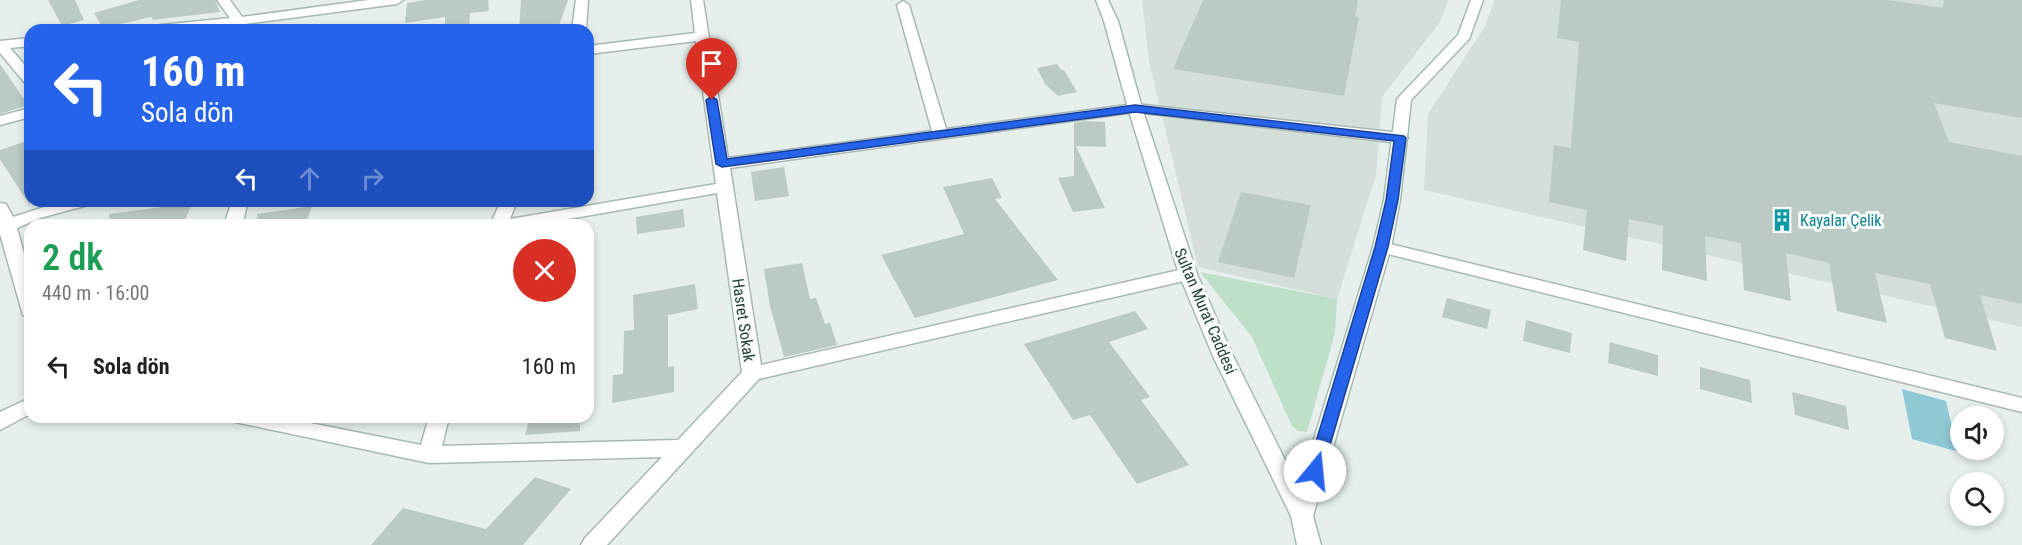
<!DOCTYPE html>
<html lang="tr">
<head>
<meta charset="utf-8">
<style>
	body { margin:0; font-family:"Roboto Condensed",sans-serif; background:#f2f2f2; color:#222; height:100vh; display:flex; flex-direction:column; font-size:22px; white-space:nowrap }
	* { box-sizing:border-box; margin:0 }
	p { font-size:20px; color:#767676 }
	.icon { flex:none; width:33px; height:33px; fill:none; stroke:currentColor; stroke-width:2; stroke-linecap:round; stroke-linejoin:round }
	.map { position:relative; flex:1; overflow:hidden }
	.panel { position:absolute; left:24px; top:219px; width:570px; height:204px; display:flex; flex-direction:column; background:#fff; border-radius:18px; box-shadow:0 3px 9px #0003 }
	.panel>* { flex:none }
	.banner { position:absolute; left:24px; top:24px; width:570px; height:183px; border-radius:18px; box-shadow:0 3px 9px #0003; background:#2563eb; color:#fff; overflow:hidden }
	.fabs { position:absolute; left:1950px; top:406px; display:grid; gap:12px }
	.fabs a { display:grid; place-items:center; width:54px; height:54px; border-radius:50%; background:#fff; box-shadow:0 3px 9px #0003; font-size:30px }
	.pin { position:absolute; display:grid; place-items:center; width:51px; height:51px; color:#fff; margin:-62px -26px; border-radius:50% 50% 50% 0; rotate:-45deg; box-shadow:0 0 6px #0007 }
	.pin .icon { rotate:45deg }
	.me { position:absolute; width:66px; margin:-33px; rotate:17deg; stroke-linejoin:round; filter:drop-shadow(0 0 4px #0008) }
	.turn { display:flex; align-items:center; gap:21px; height:126px; padding:0 18px; font-size:27px }
	.turn .icon { width:78px; height:78px; stroke-width:2.5 }
	.turn b { display:block; font-size:42px; line-height:51px }
	.lanes { display:flex; align-items:center; height:57px; padding:0 18px; background:#0003; justify-content:center; gap:30px; direction:ltr }
	.lanes .off { opacity:.35 }
	.round { display:grid; place-items:center; flex:none; width:63px; height:63px; border-radius:32px; background:#f2f2f2 }
	.headline { display:flex; align-items:center; justify-content:space-between; height:102px; padding:0 18px }
	h1 { font-size:36px; font-weight:600; line-height:45px; color:#1e9e55 }
	ul { padding:0; list-style:none }
	li { display:flex; align-items:center; gap:18px; height:90px; padding:0 18px }
	li div { flex:1 }
	li b { display:block; font-size:22px }
	li em { font-style:normal }
	.map>svg:first-child { display:block }
	.built { fill:#d4dfda }
	.green { fill:#bfe0c8 }
	.water { fill:#8ec9d4 }
	.building { fill:#bbcac4 }
	.lines { fill:none; stroke-linecap:round; stroke-linejoin:round }
	.street-casing { stroke:#a8b8b2; stroke-width:3 }
	.secondary-casing { stroke:#a4bbb3; stroke-width:3 }
	.street { fill:#fff; fill-rule:evenodd }
	.secondary { fill:#fff; fill-rule:evenodd }
	.route { fill:#2563eb; stroke:#184099; stroke-width:1.5 }
	.labels { text-anchor:middle; stroke-width:6; stroke-linejoin:round; paint-order:stroke }
	.culture-label { font-size:16px; fill:#0d838f; stroke:#f7fbf9; text-anchor:start }
	.street-label { font-size:16px; fill:#24423a; stroke:#f7fbf9 }
</style>
</head>
<body>
<div class="map">
<svg width="2022" height="545" viewBox="0 0 2022 545">
	<rect width="100%" height="100%" fill="#e6efeb"/>
	<g class="built">
		<polygon points="1142,0 1448,0 1440,22 1382,97 1376,175 1337,299 1198,267 1149,61"/>
		<polygon points="1495,0 2022,0 2022,327 1424,190 1428,114 1484,28"/>
	</g>
	<polygon class="green" points="1200,272 1337,299 1335,333 1307,432 1298,431 1292,426 1252,337"/>
	<polygon class="water" points="1902,389 1946,401 1955,441 1960,442 1960,450 1973,450 1974,456 1912,439"/>
	<g class="building">
		<polygon points="48,0 75,0 84,20 62,26"/>
		<polygon points="139,0 215,0 220,12 153,20 151,17 103,28 94,13"/>
		<polygon points="426,0 488,0 489,11 470,13 469,30 445,30 445,17 405,23 407,3"/>
		<polygon points="521,0 568,0 559,25 519,30"/>
		<polygon points="1203,0 1358,0 1355,16 1359,17 1344,96 1173,69"/>
		<polygon points="1561,0 1888,0 1943,8 1944,0 2022,0 2022,118 1934,103 1949,142 2022,156 2022,304 1980,295 1997,351 1945,338 1930,284 1875,273 1887,323 1837,311 1829,263 1786,253 1791,301 1744,290 1741,243 1705,236 1707,281 1662,270 1663,226 1629,219 1626,261 1583,250 1587,210 1549,202 1554,145 1571,148 1579,42 1557,38"/>
		<polygon points="0,64 28,105 0,114"/>
		<polygon points="1057,64 1061,70 1064,70 1077,92 1058,96 1045,84 1037,68"/>
		<polygon points="1085,121 1105,122 1106,147 1076,146 1105,208 1073,212 1058,178 1074,176 1074,123"/>
		<polygon points="30,140 30,206 0,159 0,150"/>
		<polygon points="784,167 789,196 755,201 751,172"/>
		<polygon points="992,178 1002,198 995,199 1058,280 915,318 881,255 964,234 943,187"/>
		<polygon points="1241,192 1311,205 1294,278 1218,262"/>
		<polygon points="193,203 182,225 110,225 109,214"/>
		<polygon points="312,206 305,225 258,225 257,214"/>
		<polygon points="683,209 685,227 637,234 636,217"/>
		<polygon points="802,263 810,299 816,298 825,324 830,323 837,345 784,357 770,306 764,269"/>
		<polygon points="695,284 698,309 668,315 668,367 674,366 674,392 612,403 613,375 623,374 624,331 634,330 633,295"/>
		<polygon points="1447,298 1491,310 1487,329 1442,317"/>
		<polygon points="1135,311 1148,329 1109,342 1150,397 1141,400 1189,465 1137,484 1090,415 1073,420 1024,344"/>
		<polygon points="1526,320 1572,333 1570,353 1523,341"/>
		<polygon points="1610,342 1658,355 1658,376 1608,363"/>
		<polygon points="1700,367 1750,380 1752,403 1700,389"/>
		<polygon points="1792,392 1846,406 1849,430 1795,415"/>
		<polygon points="530,417 580,417 580,431 525,435"/>
		<polygon points="535,477 571,489 523,545 371,545 403,508 486,529"/>
	</g>
	<g class="lines">
		<g class="street-casing">
			<g id="street">
				<polygon points="217,0 230,0 242,17 368,0 403,0 397,4 245,24 245,30 231,30 232,26 189,30 144,30 151,26 230,18"/>
				<polygon points="576,0 588,0 586,30 572,30"/>
				<polygon points="691,0 703,0 728,158 932,131 897,5 903,1 909,5 946,129 1135,104 1400,133 1408,138 1400,143 1135,112 730,168 761,365 1188,268 1194,270 1197,274 1194,278 1188,280 759,379 607,545 581,545 585,538 662,457 429,463 235,422 232,417 280,417 421,445 429,417 449,417 442,446 678,440 742,372 717,193 534,225 490,225 501,201 517,201 510,219 716,184 696,41 588,54 588,46 695,33"/>
				<polygon points="30,38 30,46 10,48 30,71 30,84 25,83 0,53 0,41"/>
				<polygon points="30,108 30,117 0,125 0,116"/>
				<polygon points="63,201 90,201 88,205 40,218 17,228 30,276 30,317 23,315 0,234 0,203 6,204 13,217"/>
				<polygon points="232,201 248,201 242,225 224,225"/>
				<polygon points="1382,242 2022,398 2022,412 1376,251 1373,247 1376,243"/>
				<polygon points="30,398 30,414 0,430 0,412"/>
			</g>
		</g>
		<g class="secondary-casing">
			<polygon id="secondary" points="1096,0 1108,0 1118,21 1142,108 1197,274 1233,356 1299,488 1373,247 1384,200 1397,99 1458,35 1471,0 1483,0 1469,39 1411,100 1400,200 1391,247 1313,516 1321,545 1297,545 1291,516 1213,356 1179,274 1128,108 1104,21"/>
		</g>
		<use href="#street" class="street"/>
		<use href="#secondary" class="secondary"/>
	</g>
	<polygon class="route" points="712,96 717,100 727,159 1135,105 1404,136 1406,138 1398,200 1388,247 1321,476 1315,477 1309,476 1307,471 1375,247 1386,200 1394,141 1135,112 722,167 716,164 706,100"/>
	<defs>
		<g id="building-bare" transform="scale(1.8)"><path d="M-4-6H4V6H1V3H-1V6H-4ZM-2.5-4.3h1.7v1.8h-1.7ZM.8-4.3h1.7v1.8H.8ZM-2.5-1h1.7V.8h-1.7ZM.8-1h1.7V.8H.8Z" fill="#0f9aa8" stroke="#f7fbf9" stroke-width="2.5" paint-order="stroke"/></g>
	</defs>
	<g fill-rule="evenodd">
		<use href="#building-bare" x="1782" y="220"/>
	</g>
	<g class="labels">
		<g class="culture-label">
			<text x="1800" y="226">Kayalar Çelik</text>
		</g>
		<g class="street-label">
			<text transform="translate(1206 311) rotate(67)" y="6">Sultan Murat Caddesi</text>
			<text transform="translate(744 320) rotate(82)" y="6">Hasret Sokak</text>
		</g>
	</g>
</svg>
<div class="fabs">
<a><svg class="icon" aria-label="sound" viewBox="0 0 24 24"><path d="M4 9h4l5-4v14l-5-4H4zM17 9q2 3 0 6"/></svg></a>
<a><svg class="icon" aria-label="search" viewBox="0 0 24 24"><circle cx="10" cy="10" r="6"/><path d="M15 15l6 6"/></svg></a>
</div>
<div class="pin" style="left:712px;top:100px;background:#d93025"><svg class="icon" aria-label="arrive" viewBox="0 0 24 24"><path d="M6 21V4h12l-3 4 3 4H6"/></svg></div>
<svg class="me" style="left:1315px;top:471px" viewBox="-20 -20 40 40"><circle r="19" fill="#fff"/><path d="M0-13L10 11 0 6-10 11z" fill="#2563eb"/></svg>
<div class="banner">
<div class="turn"><svg class="icon" aria-label="left" viewBox="0 0 24 24"><path d="M17 20v-9H6M10 6l-5 5 5 5"/></svg><div><b>160 m</b>Sola dön</div></div>
<div class="lanes"><svg class="icon" aria-label="left" viewBox="0 0 24 24"><path d="M17 20v-9H6M10 6l-5 5 5 5"/></svg><svg class="icon off" aria-label="ahead" viewBox="0 0 24 24"><path d="M12 20V5M6 11l6-6 6 6"/></svg><svg class="icon off" aria-label="right" viewBox="0 0 24 24"><path d="M7 20v-9h11M14 6l5 5-5 5"/></svg></div>
</div>
<section class="panel">
<div class="headline"><div><h1>2 dk</h1><p>440 m · 16:00</p></div><a class="round" style="background:#d93025;color:#fff"><svg class="icon" aria-label="close" viewBox="0 0 24 24"><path d="M6 6l12 12M18 6L6 18"/></svg></a></div>
<ul>
<li><svg class="icon" aria-label="left" viewBox="0 0 24 24"><path d="M17 20v-9H6M10 6l-5 5 5 5"/></svg><div><b>Sola dön</b></div><em>160 m</em></li>
</ul>
</section>
</div>
</body>
</html>
